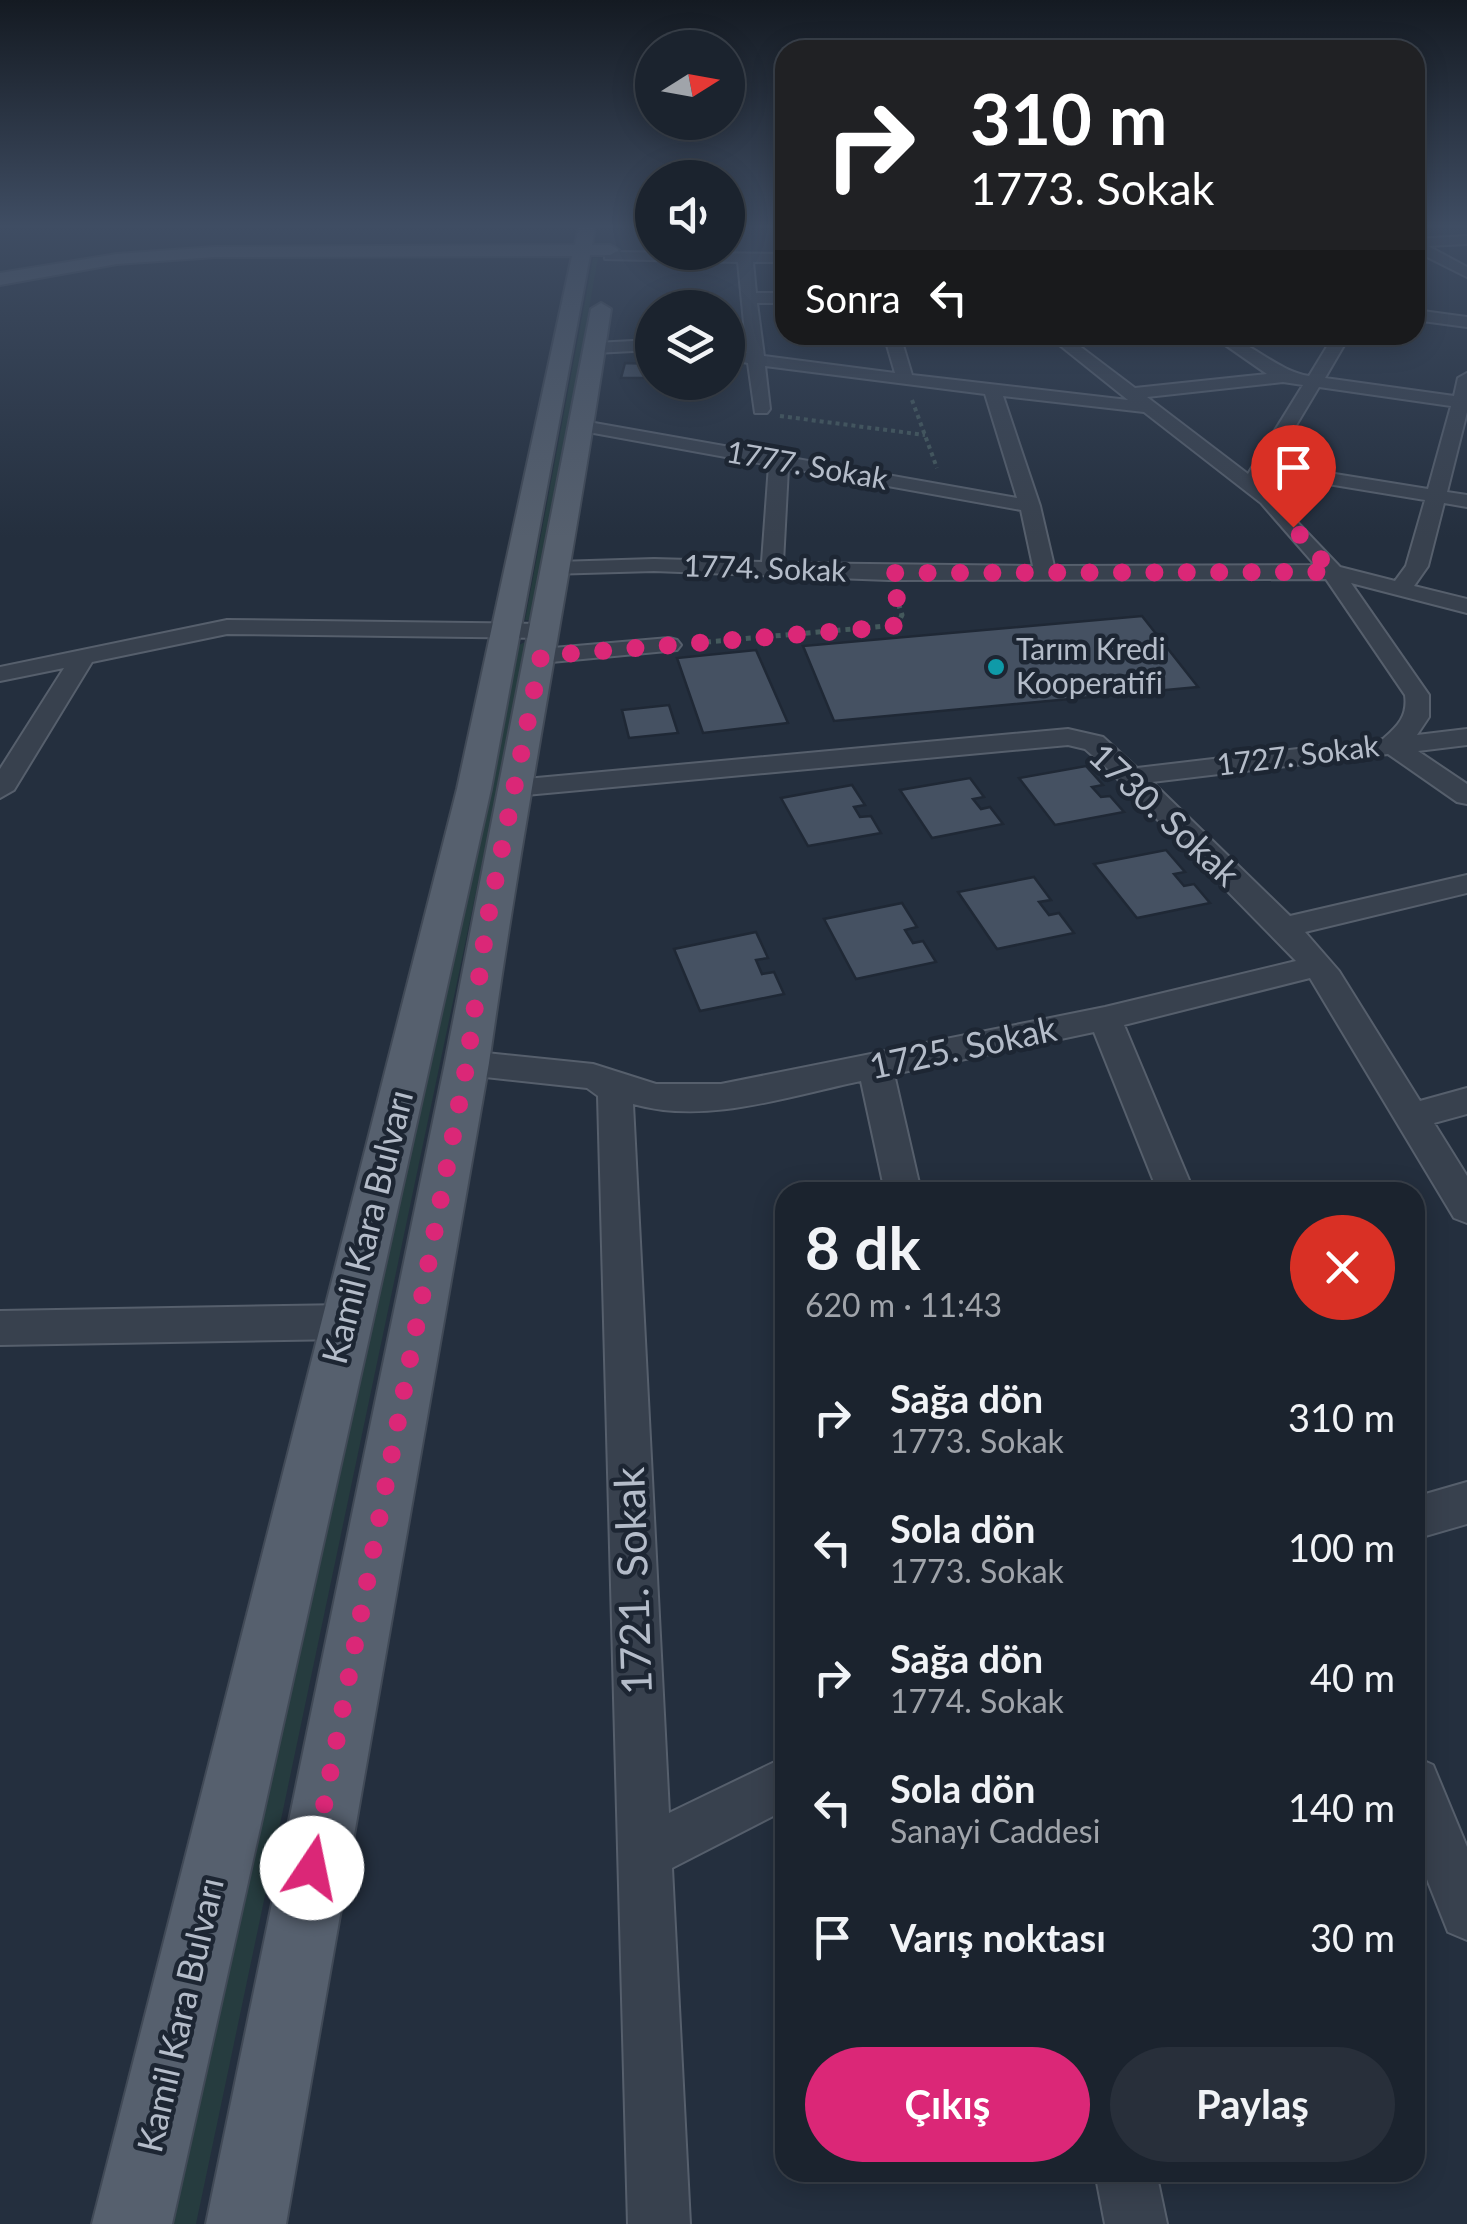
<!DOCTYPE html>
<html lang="tr">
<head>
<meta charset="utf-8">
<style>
	body { margin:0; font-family:Lato,sans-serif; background:#282f3a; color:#f1f3f6; height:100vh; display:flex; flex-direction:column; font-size:38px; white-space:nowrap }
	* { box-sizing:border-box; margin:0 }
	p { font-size:32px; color:#a0a4aa }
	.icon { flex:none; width:55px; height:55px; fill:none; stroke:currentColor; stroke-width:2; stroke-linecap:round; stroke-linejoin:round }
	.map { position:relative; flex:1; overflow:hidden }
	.drawer { position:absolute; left:775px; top:1182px; width:650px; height:1000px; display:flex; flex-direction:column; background:#1b232e; border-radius:30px; box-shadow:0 5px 25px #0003,0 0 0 2px #39404a }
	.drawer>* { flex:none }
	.top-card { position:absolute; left:775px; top:40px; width:650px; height:305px; border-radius:30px; box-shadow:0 5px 25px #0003,0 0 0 2px #39404a; background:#202124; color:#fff; overflow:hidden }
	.needle { width:65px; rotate:79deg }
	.controls { position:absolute; left:635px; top:30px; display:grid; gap:20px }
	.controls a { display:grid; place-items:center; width:110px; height:110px; border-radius:50%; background:#1b232e; box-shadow:0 5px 25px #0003,0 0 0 2px #39404a; font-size:50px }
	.pin { position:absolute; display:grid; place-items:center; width:85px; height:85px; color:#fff; margin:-102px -42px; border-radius:50% 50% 50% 0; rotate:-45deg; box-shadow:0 0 10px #0007 }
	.pin .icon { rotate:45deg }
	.me { position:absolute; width:110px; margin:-55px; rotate:11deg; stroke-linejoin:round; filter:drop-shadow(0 0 8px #0008) }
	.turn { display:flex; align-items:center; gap:35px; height:210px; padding:0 30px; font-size:45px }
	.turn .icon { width:130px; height:130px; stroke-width:2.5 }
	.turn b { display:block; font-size:70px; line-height:85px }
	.then { display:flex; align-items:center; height:95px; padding:0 30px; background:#0003; gap:20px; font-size:38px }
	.round { display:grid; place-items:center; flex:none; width:105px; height:105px; border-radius:52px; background:#282f3a }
	.head { display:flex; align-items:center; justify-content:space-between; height:170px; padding:0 30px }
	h1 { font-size:60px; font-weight:700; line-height:75px }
	.button { display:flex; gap:20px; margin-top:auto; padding:20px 30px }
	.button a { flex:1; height:115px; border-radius:60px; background:#db2777; color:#fff; font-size:40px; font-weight:700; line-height:115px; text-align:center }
	.button a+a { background:#282f3a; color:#f1f3f6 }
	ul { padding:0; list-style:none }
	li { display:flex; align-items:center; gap:30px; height:130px; padding:0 30px }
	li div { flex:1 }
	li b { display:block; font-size:38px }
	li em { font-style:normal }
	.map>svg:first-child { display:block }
	.green { fill:#263c3f }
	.building { fill:#455162; stroke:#1f2835; stroke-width:2.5 }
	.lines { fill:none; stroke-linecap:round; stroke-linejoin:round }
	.minor-casing { stroke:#565f6c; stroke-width:4 }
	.major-casing { stroke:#414a57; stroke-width:4 }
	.path-far1 { stroke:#44595c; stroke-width:4; stroke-dasharray:4 4; stroke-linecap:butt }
	.path { stroke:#44595c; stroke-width:5; stroke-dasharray:5 5; stroke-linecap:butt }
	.minor { fill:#38414e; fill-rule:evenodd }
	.major { fill:#56606e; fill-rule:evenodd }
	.route { stroke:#db2777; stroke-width:18; stroke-dasharray:0 32.4 }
	.culture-dot { fill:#0f9aa8; stroke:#1d2633; stroke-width:4 }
	.labels { text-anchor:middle; stroke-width:9; stroke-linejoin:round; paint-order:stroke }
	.far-street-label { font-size:30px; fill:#b4bcc9; stroke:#1d2633 }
	.far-poi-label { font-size:30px; fill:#b4bcc9; stroke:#1d2633; text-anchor:start }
	.street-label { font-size:35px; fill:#b4bcc9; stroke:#1d2633 }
	.near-street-label { font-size:42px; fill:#b4bcc9; stroke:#1d2633 }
</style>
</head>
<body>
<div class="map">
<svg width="1467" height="2224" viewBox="0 0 1467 2224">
	<rect width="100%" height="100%" fill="#242f3e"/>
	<g class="green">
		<polygon points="593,258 598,258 534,620 525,620"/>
		<polygon points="529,640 196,2224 172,2224 402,1191 519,645"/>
	</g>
	<g class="building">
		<polygon points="625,363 652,364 652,378 621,378"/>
		<polygon points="1142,616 1198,687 834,721 803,646"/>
		<polygon points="756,650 788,723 703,733 677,658"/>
		<polygon points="669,705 678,733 629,738 622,710"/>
		<polygon points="1086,766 1103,785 1092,787 1101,797 1110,796 1124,812 1055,825 1019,778"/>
		<polygon points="970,778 984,797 973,799 981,809 990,807 1003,824 932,838 900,790"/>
		<polygon points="852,785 865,805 854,807 860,817 871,816 881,833 808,846 781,798"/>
		<polygon points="1166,850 1185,872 1174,874 1184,886 1194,884 1210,903 1137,918 1094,864"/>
		<polygon points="1034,877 1051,900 1039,902 1049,915 1059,913 1074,933 997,949 958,892"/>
		<polygon points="902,903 917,927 905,930 913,943 923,941 936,962 856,979 824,919"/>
		<polygon points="756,932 768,958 756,960 762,974 774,972 784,994 700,1011 674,949"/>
	</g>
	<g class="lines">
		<g class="minor-casing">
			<g id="minor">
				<polygon points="1467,236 1467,244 1428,246 1467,267 1467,277 1415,251 1415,239"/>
				<path d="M 610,252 L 785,254 L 785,262 L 753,262 L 756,293 L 785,293 L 785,303 L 757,303 L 764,356 L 895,373 L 884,335 L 900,335 L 912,375 L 1128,400 L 1047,335 L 1065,335 L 1135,388 L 1267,374 L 1211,335 C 1248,335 1272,370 1309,376 L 1334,335 L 1350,335 L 1325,378 L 1454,396 L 1458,378 L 1467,373 L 1467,412 L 1447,492 L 1467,495 L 1467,507 L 1444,503 L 1428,566 L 1414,586 L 1467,599 L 1467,613 L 1351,583 L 1429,695 L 1429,717 L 1417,735 L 1467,729 L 1467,745 L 1418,751 L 1467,784 L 1467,804 L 1457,802 L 1388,754 L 1152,782 L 1290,916 L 1467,875 L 1467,893 L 1305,932 L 1339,971 L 1420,1101 L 1467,1088 L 1467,1114 L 1434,1123 L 1467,1176 L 1467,1223 L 1454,1218 L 1310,978 L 1124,1025 L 1194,1192 L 1158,1192 L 1094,1032 L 894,1074 L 921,1192 L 885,1192 L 861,1081 C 788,1096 708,1125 633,1104 L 669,1813 L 785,1757 L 785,1810 L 672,1868 L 690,2224 L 628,2224 L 598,1096 L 587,1088 L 467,1075 L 455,1072 L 450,1063 L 455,1054 L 467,1051 L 593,1064 L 656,1084 L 721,1084 L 1105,1007 L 1296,961 L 1108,769 L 1085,749 L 1068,745 L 515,796 L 501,788 L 515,780 L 1068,729 L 1103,737 L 1137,768 L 1383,739 C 1398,726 1408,716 1405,695 L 1326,579 L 889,580 L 654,571 L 549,574 L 546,569 L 549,564 L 557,562 L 654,559 L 762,562 L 769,465 L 577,430 L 577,422 L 583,421 L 1017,498 L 985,394 L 765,366 L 770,409 L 767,413 L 755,413 L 748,363 L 728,359 L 728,349 L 747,353 L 738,262 L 605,259 L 605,253 ZM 1283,382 L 1303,385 L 1248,474 L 1147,397 ZM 1319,387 L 1451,406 L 1428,489 L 1273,464 ZM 1003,396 L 1144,412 L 1261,503 L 1315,565 L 1054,566 L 1040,506 ZM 788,468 L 1021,510 L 1033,566 L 783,563 ZM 1267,474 L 1425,500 L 1406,566 L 1395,581 L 1340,567 L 1261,484 Z"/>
				<polygon points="1415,310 1467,317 1467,327 1415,320"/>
				<polygon points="652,340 652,350 595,353 587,348 595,343"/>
				<polygon points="227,620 546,624 558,631 546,638 227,634 92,662 14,790 0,798 0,769 64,668 0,681 0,667"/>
				<polygon points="669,638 677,640 681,645 677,650 541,663 529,656 541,649"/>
				<polygon points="345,1305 359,1310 365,1322 359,1334 345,1339 0,1345 0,1311"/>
				<polygon points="1467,1482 1467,1524 1415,1539 1415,1497"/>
				<polygon points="1415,1757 1433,1765 1467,1847 1467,1940 1448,1932 1415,1849"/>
				<polygon points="1095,2172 1156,2172 1167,2224 1105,2224"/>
			</g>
		</g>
		<g class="major-casing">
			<g id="major">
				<polygon points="579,227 595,227 592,245 610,245 619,250 610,255 590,255 491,789 172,2224 92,2224 457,789 572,256 215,257 117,264 0,285 0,273 117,254 215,247 575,245"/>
				<path d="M 601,303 L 611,309 C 574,561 524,811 489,1063 L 286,2224 L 206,2224 L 445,1063 L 591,309 Z"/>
			</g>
		</g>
		<g class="path-far1">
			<polyline points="912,400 937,468"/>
			<polyline points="780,416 925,435"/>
		</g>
		<polyline class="path" points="696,643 897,625 902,615 895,593"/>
		<use href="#minor" class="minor"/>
		<use href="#major" class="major"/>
	</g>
	<linearGradient id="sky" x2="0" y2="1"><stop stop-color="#141a22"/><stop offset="0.42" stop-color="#3f4d63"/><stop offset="1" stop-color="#3f4d63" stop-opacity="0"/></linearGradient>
	<rect width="1467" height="538" fill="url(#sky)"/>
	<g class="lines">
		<polyline class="route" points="312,1868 467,1063 487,922 541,656 888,627 897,625 902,615 889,573 1332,572 1293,527"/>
	</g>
	<circle class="culture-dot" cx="996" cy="667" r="10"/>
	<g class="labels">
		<g class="far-street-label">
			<text transform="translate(807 466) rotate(10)" y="10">1777. Sokak</text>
			<text transform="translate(765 569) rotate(2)" y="10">1774. Sokak</text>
			<text transform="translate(1298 756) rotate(-7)" y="10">1727. Sokak</text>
		</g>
		<g class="far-poi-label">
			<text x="1016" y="660">Tarım Kredi<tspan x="1016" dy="34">Kooperatifi</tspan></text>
		</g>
		<g class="street-label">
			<text transform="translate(1164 815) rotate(43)" y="12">1730. Sokak</text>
			<text transform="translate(963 1048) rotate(-12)" y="12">1725. Sokak</text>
			<text transform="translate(368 1227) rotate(-76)" y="12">Kamil Kara Bulvarı</text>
			<text transform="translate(181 2015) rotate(-77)" y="12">Kamil Kara Bulvarı</text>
		</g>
		<g class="near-street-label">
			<text transform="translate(633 1581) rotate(-92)" y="15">1721. Sokak</text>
		</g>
	</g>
</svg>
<div class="controls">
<a><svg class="needle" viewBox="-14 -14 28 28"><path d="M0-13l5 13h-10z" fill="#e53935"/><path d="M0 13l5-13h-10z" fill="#a0a4aa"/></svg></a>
<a><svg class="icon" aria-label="sound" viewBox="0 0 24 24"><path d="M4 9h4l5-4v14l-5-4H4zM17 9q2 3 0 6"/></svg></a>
<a><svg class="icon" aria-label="layers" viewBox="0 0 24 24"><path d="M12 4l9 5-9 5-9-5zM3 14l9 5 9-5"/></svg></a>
</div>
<div class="pin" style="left:1293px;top:527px;background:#d93025"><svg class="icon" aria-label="arrive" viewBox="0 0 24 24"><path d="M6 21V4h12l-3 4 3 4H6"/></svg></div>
<svg class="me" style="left:312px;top:1868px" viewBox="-20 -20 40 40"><circle r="19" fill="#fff"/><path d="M0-13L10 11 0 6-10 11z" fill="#db2777"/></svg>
<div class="top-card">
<div class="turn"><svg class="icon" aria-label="right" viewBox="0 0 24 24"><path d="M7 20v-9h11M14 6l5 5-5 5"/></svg><div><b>310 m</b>1773. Sokak</div></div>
<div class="then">Sonra<svg class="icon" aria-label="left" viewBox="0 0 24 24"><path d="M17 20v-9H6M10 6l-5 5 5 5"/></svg></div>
</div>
<section class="drawer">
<div class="head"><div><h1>8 dk</h1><p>620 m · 11:43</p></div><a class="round" style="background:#d93025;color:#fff"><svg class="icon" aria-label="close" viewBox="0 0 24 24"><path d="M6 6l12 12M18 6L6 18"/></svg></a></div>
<ul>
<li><svg class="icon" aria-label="right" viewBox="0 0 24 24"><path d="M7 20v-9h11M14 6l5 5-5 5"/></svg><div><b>Sağa dön</b><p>1773. Sokak</p></div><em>310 m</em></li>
<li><svg class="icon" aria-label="left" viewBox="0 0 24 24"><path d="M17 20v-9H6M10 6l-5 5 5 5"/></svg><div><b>Sola dön</b><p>1773. Sokak</p></div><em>100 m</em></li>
<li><svg class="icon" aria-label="right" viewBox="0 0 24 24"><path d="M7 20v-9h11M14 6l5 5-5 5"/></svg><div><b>Sağa dön</b><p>1774. Sokak</p></div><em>40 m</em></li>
<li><svg class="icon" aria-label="left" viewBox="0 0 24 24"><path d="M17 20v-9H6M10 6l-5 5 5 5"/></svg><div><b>Sola dön</b><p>Sanayi Caddesi</p></div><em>140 m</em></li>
<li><svg class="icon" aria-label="arrive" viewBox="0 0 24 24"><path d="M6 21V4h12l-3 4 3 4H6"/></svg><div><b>Varış noktası</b></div><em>30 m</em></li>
</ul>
<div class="button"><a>Çıkış</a><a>Paylaş</a></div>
</section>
</div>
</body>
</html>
